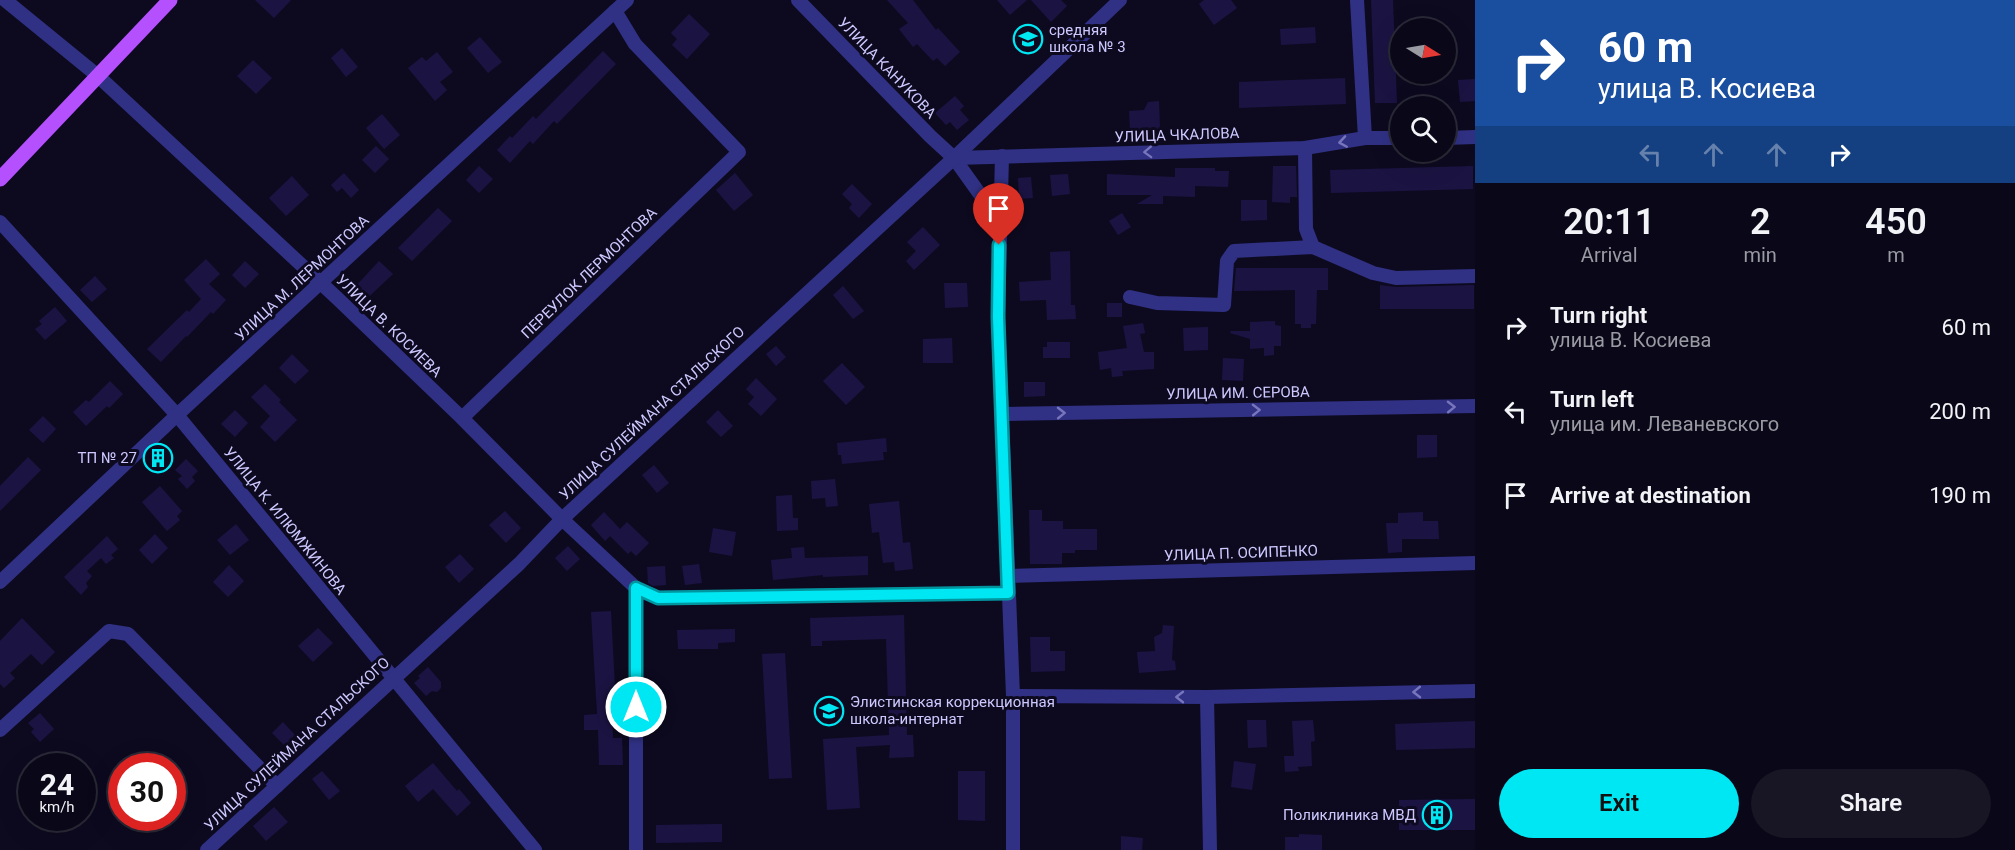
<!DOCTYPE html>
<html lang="en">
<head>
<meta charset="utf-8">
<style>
	body { margin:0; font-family:Roboto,sans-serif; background:#181625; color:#f1f3f6; height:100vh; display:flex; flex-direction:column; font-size:22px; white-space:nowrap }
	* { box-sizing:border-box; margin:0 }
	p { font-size:20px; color:#999aa2 }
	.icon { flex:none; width:33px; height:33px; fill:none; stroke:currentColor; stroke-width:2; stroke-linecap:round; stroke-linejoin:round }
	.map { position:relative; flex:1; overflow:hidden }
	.drawer { display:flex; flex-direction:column; background:#0a0818; width:540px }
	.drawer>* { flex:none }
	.banner { background:#1a4fa0; color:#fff; overflow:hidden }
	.needle { width:39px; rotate:101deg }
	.buttons { position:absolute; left:1390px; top:18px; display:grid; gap:12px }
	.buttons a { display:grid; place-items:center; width:66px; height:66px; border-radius:50%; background:#0a0818; box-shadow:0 6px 24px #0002,0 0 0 2px #2a2937; font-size:30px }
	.speed { position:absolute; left:18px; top:753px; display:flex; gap:12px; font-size:30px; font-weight:700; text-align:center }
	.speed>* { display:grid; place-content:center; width:78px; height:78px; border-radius:50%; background:#0a0818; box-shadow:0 6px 24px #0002,0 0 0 2px #2a2937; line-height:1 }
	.speed small { font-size:15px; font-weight:400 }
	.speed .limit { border:9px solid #d22; background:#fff; color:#111 }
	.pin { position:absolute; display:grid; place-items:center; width:51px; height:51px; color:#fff; margin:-62px -26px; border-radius:50% 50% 50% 0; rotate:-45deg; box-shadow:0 0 6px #0007 }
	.pin .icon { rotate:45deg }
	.me { position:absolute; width:66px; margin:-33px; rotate:0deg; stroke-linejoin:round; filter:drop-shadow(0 0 4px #0008) }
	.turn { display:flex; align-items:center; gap:21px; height:126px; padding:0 24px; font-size:27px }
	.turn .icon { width:78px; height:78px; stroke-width:2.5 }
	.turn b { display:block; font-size:42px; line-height:51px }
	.lanes { display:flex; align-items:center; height:57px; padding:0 24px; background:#0003; justify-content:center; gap:30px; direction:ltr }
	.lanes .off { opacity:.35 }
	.eta { display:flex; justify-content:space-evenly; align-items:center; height:102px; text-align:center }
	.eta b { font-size:36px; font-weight:600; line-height:42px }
	.button { display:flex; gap:12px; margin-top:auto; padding:12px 24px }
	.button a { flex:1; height:69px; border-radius:36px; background:#00e7f4; color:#111; font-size:24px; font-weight:600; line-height:69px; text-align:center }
	.button a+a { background:#181625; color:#f1f3f6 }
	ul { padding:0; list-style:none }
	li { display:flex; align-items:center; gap:18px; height:84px; padding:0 24px }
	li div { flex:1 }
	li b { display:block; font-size:22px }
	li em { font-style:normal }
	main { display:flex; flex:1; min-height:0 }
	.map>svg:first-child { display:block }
	.building { fill:#1b1443 }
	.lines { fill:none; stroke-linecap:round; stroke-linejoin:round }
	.minor { stroke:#303184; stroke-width:14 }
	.major { stroke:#b550ff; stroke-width:15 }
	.oneway { stroke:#7775bb }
	.route-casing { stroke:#00969f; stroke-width:15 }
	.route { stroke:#00e7f4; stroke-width:10 }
	.labels { text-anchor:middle; stroke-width:6; stroke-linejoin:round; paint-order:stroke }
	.poi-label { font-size:15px; fill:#cdc9ff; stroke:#0d0a20; text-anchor:start }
	.street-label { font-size:15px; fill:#cdc9ff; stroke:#0d0a20 }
</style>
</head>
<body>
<main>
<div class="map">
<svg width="1475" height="850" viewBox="0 0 1475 850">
	<rect width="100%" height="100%" fill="#0d0a20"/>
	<g class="building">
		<polygon points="255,0 291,0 274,18"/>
		<polygon points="887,0 913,0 936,30 938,28 960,52 945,66 937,58 933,61 917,44 913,47 899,29 908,23"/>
		<polygon points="997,0 1027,0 1010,15"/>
		<polygon points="1031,0 1061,0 1067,6 1051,22"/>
		<polygon points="1204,0 1231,0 1237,8 1214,25 1199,4"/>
		<polygon points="1371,0 1393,0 1397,103 1375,103"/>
		<polygon points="689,14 710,34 687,59 672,45 677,39 671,33"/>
		<polygon points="1315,27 1316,43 1281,45 1280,29"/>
		<polygon points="480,37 502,62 488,73 467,48"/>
		<polygon points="342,48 358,67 346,77 331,58"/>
		<polygon points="603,51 616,64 557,124 554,121 533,144 530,141 510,163 497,150 510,136 512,138 533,116 536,119"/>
		<polygon points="437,52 453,72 440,82 447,90 435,101 408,68 422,57 426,61"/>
		<polygon points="253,60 272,78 256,94 237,76"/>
		<polygon points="1345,78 1346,104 1239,108 1239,82"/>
		<polygon points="1475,79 1475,101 1460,102 1458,80"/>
		<polygon points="955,96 964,106 960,110 969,120 957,130 950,122 946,125 935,113"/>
		<polygon points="1159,101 1160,129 1130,130 1129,111 1144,110 1148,102"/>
		<polygon points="382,114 400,135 384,149 366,128"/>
		<polygon points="376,146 389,159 375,173 362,160"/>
		<polygon points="479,166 493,179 479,193 466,180"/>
		<polygon points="1273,166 1296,166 1297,197 1290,197 1290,203 1272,202"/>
		<polygon points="1473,166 1473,189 1331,193 1330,170"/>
		<polygon points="1175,168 1215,168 1215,171 1229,171 1228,187 1195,186 1195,197 1163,196 1163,204 1137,204 1152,195 1107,195 1107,174 1175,177"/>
		<polygon points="344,173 359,190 351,198 342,188 337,192 331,185"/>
		<polygon points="735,173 753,195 734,211 716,190"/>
		<polygon points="1068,174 1070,194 1052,196 1050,175"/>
		<polygon points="292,176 309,195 286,216 269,198"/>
		<polygon points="1031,177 1033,198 1019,199 1018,178"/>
		<polygon points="852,184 872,204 859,218 849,208 852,204 842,194"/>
		<polygon points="1241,200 1267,200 1267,220 1241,221"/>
		<polygon points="438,208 452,221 412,261 398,248"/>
		<polygon points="1122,213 1131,227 1118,235 1109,221"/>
		<polygon points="923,227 940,245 914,270 906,261 916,251 907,242"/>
		<polygon points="1070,251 1071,305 1075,305 1076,319 1047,320 1046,300 1020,301 1019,282 1051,280 1050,252"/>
		<polygon points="206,259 220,274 209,284 226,300 213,314 211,312 187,337 186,336 161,362 147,349 187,310 189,312 201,299 184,280"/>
		<polygon points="245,261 259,274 245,288 232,275"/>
		<polygon points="379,261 393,274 359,306 345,293 353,285 355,287"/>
		<polygon points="1236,268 1328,268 1328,290 1317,290 1316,324 1311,324 1311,328 1301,328 1301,324 1295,324 1295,290 1234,291"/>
		<polygon points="95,276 107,289 92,302 80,290"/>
		<polygon points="944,283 967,283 968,307 945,308"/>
		<polygon points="1380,285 1396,287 1474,285 1474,309 1380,309"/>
		<polygon points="843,286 864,311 853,319 833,295"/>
		<rect x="1107" y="303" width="15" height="14"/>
		<polygon points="55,307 67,321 45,340 35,329 42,324 39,321"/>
		<polygon points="1275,321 1275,325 1281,326 1281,346 1274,346 1274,355 1264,356 1264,348 1250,349 1250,339 1230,333 1231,331 1250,331 1250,322"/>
		<polygon points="1143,323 1145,333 1140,334 1144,352 1154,352 1154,369 1122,371 1123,376 1112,377 1111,368 1100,370 1098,352 1127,348 1123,326"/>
		<polygon points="1208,327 1208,350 1184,351 1183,328"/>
		<polygon points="952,338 953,363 923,363 923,339"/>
		<polygon points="1047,342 1070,342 1070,358 1043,358 1043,347 1047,347"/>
		<polygon points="776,346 786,357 776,366 766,354"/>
		<polygon points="292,354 309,371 295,384 279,368"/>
		<polygon points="1223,358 1244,359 1243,381 1222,380"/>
		<polygon points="842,363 865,387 846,405 823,381"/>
		<polygon points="756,378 777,399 761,416 748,404 754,397 746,389"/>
		<polygon points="110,381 123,394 109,408 107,406 86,426 73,412 86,400 89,402"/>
		<polygon points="1024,382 1045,382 1045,396 1024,397"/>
		<polygon points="265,384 281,400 279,402 297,420 275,442 260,427 270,416 251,397"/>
		<polygon points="235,410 248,423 235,437 221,424"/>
		<polygon points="718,410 733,426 721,437 706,422"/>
		<polygon points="43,416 56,429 43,443 29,430"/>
		<polygon points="1417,435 1437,435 1437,457 1417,458"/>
		<polygon points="886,438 887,452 883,452 884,460 842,464 841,455 838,455 837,443"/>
		<polygon points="28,457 41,470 0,511 0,486"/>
		<polygon points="186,459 198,471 192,477 195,481 187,489 178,479 182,476 175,470"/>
		<polygon points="654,465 669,483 657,493 642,475"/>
		<polygon points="835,479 838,506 826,507 825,498 812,499 811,481"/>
		<polygon points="160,486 182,511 177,516 180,520 167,531 142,502"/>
		<polygon points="792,495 793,518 798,518 798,530 777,531 776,496"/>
		<polygon points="899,501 903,543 910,542 913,569 895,571 894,562 883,563 879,532 872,533 869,504"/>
		<polygon points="1029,510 1042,510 1042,521 1063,521 1063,529 1097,529 1097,550 1075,550 1075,553 1062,553 1062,564 1030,564"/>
		<polygon points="505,511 521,528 506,543 489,525"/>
		<polygon points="604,512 620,529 627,522 649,543 636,556 631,551 628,554 610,536 605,541 591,525"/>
		<polygon points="1423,512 1423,521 1438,521 1439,539 1402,539 1402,552 1388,553 1386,523 1398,523 1398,513"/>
		<polygon points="236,524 249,540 230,555 217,540"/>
		<polygon points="713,528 736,532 732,556 709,552"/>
		<polygon points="155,534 168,548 152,564 139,550"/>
		<polygon points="107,536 118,549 111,555 114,558 106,564 101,558 87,571 92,576 86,583 88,587 81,595 64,577"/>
		<polygon points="568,546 580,559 567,571 555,558"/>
		<polygon points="804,547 805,558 868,556 868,575 823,577 823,575 773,580 771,560 792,558 791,548"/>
		<polygon points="460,554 474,569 459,583 445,567"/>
		<polygon points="699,564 702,583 685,585 682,566"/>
		<polygon points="229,565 244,581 228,597 213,582"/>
		<polygon points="665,566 666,585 653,586 648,583 647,567"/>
		<polygon points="611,611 616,707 612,707 613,738 622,738 623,765 599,765 598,730 584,730 584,715 597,714 591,612"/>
		<polygon points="904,615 907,735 913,735 914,757 889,758 890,745 856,747 860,808 827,810 823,739 889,735 886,639 822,641 822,646 811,646 810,618"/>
		<polygon points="22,618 55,652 42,665 31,654 10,673 15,678 4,688 0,684 0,641"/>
		<polygon points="1163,625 1174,626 1172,660 1175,661 1176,670 1139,673 1137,652 1155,651 1154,637 1162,633"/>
		<polygon points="318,628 333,643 313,662 298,646"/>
		<polygon points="735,629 735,642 718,643 718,649 678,649 677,630"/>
		<polygon points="1030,637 1050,637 1050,651 1065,651 1065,671 1031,672"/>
		<polygon points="785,653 792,778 769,779 762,654"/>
		<polygon points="428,667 441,682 441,688 437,692 432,691 426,696 414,683 420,678 418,676"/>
		<polygon points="40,713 54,729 40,742 31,732 34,729 28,723"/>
		<polygon points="1247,720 1266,720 1267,747 1248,748"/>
		<polygon points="1313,720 1315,741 1311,742 1312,766 1298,767 1299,771 1285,772 1284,756 1294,756 1292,721"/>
		<polygon points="1475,721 1475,748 1396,750 1395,724"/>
		<polygon points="283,722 295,735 285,746 272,733"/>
		<polygon points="1234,761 1256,764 1252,790 1231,787"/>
		<polygon points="433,763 457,791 459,789 471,803 457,816 433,789 418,802 405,786"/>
		<polygon points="322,771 340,791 329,800 312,779"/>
		<polygon points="958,771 985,771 985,821 958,820"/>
		<polygon points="1475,799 1475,830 1399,830 1399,800"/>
		<polygon points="274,807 288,822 266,841 253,826"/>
		<polygon points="722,824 722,842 656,843 656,825"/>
		<polygon points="1299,834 1322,835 1322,850 1285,850 1285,837 1299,837"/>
		<polygon points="1121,836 1143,838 1142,850 1121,850"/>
	</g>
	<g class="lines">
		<g class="minor">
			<polyline points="5,0 98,76 337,298 462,418 562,519 636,588 659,598 1008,593"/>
			<polyline points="798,0 930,136 954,158 999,221"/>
			<polyline points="1357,0 1365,138"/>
			<polyline points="1446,138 1475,137"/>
			<polyline points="1305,148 1306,229 1313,247"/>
			<polyline points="1002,156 998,317 1013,696 1013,850"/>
			<polyline points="954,158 1305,148 1365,138 1401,138"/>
			<polyline points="0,222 177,415 535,850"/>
			<polyline points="1130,297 1157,303 1224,305 1227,261 1234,251 1313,247 1373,273 1396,278 1475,276"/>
			<polyline points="1002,414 1475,406"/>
			<polyline points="462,418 739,152 635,44 615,11"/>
			<polyline points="1008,576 1475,563"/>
			<polyline points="0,582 177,415 627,0"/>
			<polyline points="636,588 636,850"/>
			<polyline points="1013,696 1207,697 1475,691"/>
			<polyline points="1207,697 1210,850"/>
			<polyline points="0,730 109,631 128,634 277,786"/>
			<polyline points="207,850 519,564 562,519 954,158 1120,0"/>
		</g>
		<polyline class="major" points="0,179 170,0"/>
	</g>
	<defs><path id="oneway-chevron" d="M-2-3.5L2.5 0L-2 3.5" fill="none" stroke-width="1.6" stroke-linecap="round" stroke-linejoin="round" transform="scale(1.5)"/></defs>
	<g class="oneway">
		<use href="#oneway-chevron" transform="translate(1343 142) rotate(171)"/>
		<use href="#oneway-chevron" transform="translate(1148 152) rotate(178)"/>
		<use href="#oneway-chevron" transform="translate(1451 407) rotate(-1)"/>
		<use href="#oneway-chevron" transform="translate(1256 410) rotate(-1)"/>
		<use href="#oneway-chevron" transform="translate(1061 413) rotate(-1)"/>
		<use href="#oneway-chevron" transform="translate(1417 692) rotate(179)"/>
		<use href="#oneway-chevron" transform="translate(1180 697) rotate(-180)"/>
	</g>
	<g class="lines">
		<g class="route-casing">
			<polyline id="route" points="636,707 636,588 658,598 1008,593 998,317 999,245"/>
		</g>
		<use href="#route" class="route"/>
	</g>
	<defs>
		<g id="school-ring" transform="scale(1.5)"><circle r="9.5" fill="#0d0a20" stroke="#00e7f4" stroke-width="1.5"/><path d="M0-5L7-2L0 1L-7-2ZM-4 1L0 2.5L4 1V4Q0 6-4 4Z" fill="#00e7f4"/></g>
		<g id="building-ring" transform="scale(1.5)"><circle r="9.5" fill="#0d0a20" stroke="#00e7f4" stroke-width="1.5"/><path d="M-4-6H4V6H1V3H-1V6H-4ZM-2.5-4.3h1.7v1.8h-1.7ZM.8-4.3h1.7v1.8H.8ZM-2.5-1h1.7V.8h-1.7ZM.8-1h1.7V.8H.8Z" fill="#00e7f4"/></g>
	</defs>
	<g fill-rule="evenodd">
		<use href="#school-ring" x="1028" y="39"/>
		<use href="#building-ring" x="158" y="458"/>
		<use href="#school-ring" x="829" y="711"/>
		<use href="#building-ring" x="1437" y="815"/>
	</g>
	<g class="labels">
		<g class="poi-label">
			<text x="1049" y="35">средняя<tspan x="1049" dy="17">школа № 3</tspan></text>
			<text x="137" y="463" text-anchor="end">ТП № 27</text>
			<text x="850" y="707">Элистинская коррекционная<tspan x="850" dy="17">школа-интернат</tspan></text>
			<text x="1416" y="820" text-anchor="end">Поликлиника МВД</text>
		</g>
		<g class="street-label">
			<text transform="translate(887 68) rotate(46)" y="5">УЛИЦА КАНУКОВА</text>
			<text transform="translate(1177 135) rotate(-2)" y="5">УЛИЦА ЧКАЛОВА</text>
			<text transform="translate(589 273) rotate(-44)" y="5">ПЕРЕУЛОК ЛЕРМОНТОВА</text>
			<text transform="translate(302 278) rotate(-43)" y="5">УЛИЦА М. ЛЕРМОНТОВА</text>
			<text transform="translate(389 326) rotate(44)" y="5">УЛИЦА В. КОСИЕВА</text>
			<text transform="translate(1238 393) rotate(-1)" y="5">УЛИЦА ИМ. СЕРОВА</text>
			<text transform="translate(652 413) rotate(-43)" y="5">УЛИЦА СУЛЕЙМАНА СТАЛЬСКОГО</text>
			<text transform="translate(285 521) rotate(51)" y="5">УЛИЦА К. ИЛЮМЖИНОВА</text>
			<text transform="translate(1241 553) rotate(-2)" y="5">УЛИЦА П. ОСИПЕНКО</text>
			<text transform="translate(297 744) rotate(-43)" y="5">УЛИЦА СУЛЕЙМАНА СТАЛЬСКОГО</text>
		</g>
	</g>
</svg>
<div class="buttons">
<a><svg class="needle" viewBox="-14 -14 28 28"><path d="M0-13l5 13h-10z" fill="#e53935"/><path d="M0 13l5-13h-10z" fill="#999aa2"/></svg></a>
<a><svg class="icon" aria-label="search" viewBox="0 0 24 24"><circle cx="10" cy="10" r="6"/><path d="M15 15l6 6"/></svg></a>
</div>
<div class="speed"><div>24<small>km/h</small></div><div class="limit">30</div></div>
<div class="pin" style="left:999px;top:245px;background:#d93025"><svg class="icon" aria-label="arrive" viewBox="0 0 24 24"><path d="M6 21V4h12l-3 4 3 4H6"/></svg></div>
<svg class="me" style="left:636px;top:707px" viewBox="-20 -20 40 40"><circle r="17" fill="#00e7f4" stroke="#fff" stroke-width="3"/><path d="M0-11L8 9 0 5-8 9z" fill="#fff"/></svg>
</div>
<section class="drawer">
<div class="banner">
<div class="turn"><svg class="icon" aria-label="right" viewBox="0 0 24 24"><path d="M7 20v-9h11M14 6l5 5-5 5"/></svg><div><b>60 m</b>улица В. Косиева</div></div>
<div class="lanes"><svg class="icon off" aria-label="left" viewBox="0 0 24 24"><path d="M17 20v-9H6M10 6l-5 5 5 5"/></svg><svg class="icon off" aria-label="ahead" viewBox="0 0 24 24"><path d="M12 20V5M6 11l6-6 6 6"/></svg><svg class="icon off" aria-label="ahead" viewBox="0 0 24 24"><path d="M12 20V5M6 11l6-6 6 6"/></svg><svg class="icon" aria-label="right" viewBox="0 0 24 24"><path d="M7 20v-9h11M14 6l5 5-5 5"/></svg></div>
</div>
<div class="eta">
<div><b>20:11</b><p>Arrival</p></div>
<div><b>2</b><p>min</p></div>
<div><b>450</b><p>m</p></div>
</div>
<ul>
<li><svg class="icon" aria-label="right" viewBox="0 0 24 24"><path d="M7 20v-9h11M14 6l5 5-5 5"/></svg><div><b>Turn right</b><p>улица В. Косиева</p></div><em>60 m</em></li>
<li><svg class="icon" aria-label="left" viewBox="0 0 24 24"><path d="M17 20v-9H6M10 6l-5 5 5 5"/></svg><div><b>Turn left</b><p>улица им. Леваневского</p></div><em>200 m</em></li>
<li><svg class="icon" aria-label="arrive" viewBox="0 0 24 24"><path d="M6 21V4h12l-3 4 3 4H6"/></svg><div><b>Arrive at destination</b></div><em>190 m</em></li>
</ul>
<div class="button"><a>Exit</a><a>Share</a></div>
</section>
</main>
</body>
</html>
